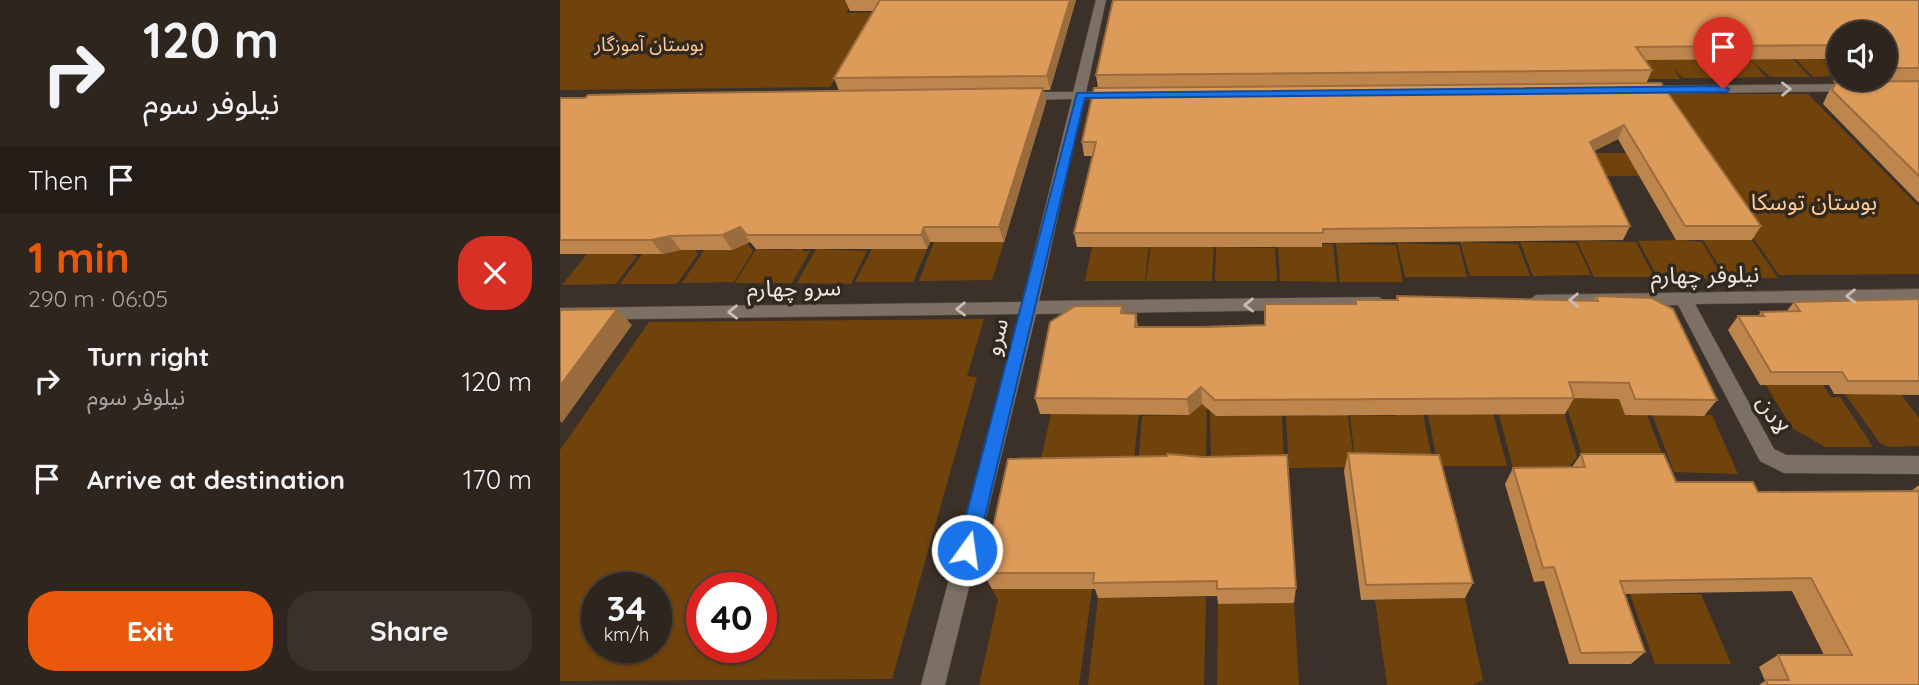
<!DOCTYPE html>
<html lang="en">
<head>
<meta charset="utf-8">
<style>
	body { margin:0; font-family:Quicksand,"Noto Sans Arabic",sans-serif; background:#39312b; color:#f1f3f6; height:100vh; display:flex; flex-direction:column; font-size:26px; white-space:nowrap }
	* { box-sizing:border-box; margin:0 }
	p { font-size:23px; color:#a7a5a4 }
	.icon { flex:none; width:38px; height:38px; fill:none; stroke:currentColor; stroke-width:2; stroke-linecap:round; stroke-linejoin:round }
	.map { position:relative; flex:1; overflow:hidden }
	.details { display:flex; flex-direction:column; background:#2d251e; width:560px }
	.details>* { flex:none }
	.guide { background:#2d251e; color:#f1f3f6; overflow:hidden }
	.controls { position:absolute; left:1267px; top:21px; display:grid; gap:14px }
	.controls a { display:grid; place-items:center; width:70px; height:70px; border-radius:50%; background:#2d251e; box-shadow:0 2px 5px #0004,0 0 0 2px #48423c; font-size:35px }
	.speed { position:absolute; left:21px; top:572px; display:flex; gap:14px; font-size:35px; font-weight:700; text-align:center }
	.speed>* { display:grid; place-content:center; width:91px; height:91px; border-radius:50%; background:#2d251e; box-shadow:0 2px 5px #0004,0 0 0 2px #48423c; line-height:1 }
	.speed small { font-size:18px; font-weight:400 }
	.speed .limit { border:10px solid #d22; background:#fff; color:#111 }
	.pin { position:absolute; display:grid; place-items:center; width:60px; height:60px; color:#fff; margin:-72px -30px; border-radius:50% 50% 50% 0; rotate:-45deg; box-shadow:0 0 7px #0007 }
	.pin .icon { rotate:45deg }
	.me { position:absolute; width:77px; margin:-38px; rotate:14deg; stroke-linejoin:round; filter:drop-shadow(0 0 5px #0008) }
	.turn { display:flex; align-items:center; gap:24px; height:147px; padding:0 28px; font-size:32px }
	.turn .icon { width:91px; height:91px; stroke-width:2.5 }
	.turn b { display:block; font-size:49px; line-height:60px }
	.then { display:flex; align-items:center; height:66px; padding:0 28px; background:#0003; gap:14px; font-size:26px }
	.round { display:grid; place-items:center; flex:none; width:74px; height:74px; border-radius:28px; background:#39312b }
	.overview { display:flex; align-items:center; justify-content:space-between; height:119px; padding:0 28px }
	h1 { font-size:42px; font-weight:700; line-height:52px; color:#ea580c }
	.primary-button { display:flex; gap:14px; margin-top:auto; padding:14px 28px }
	.primary-button a { flex:1; height:80px; border-radius:28px; background:#ea580c; color:#fff; font-size:28px; font-weight:700; line-height:80px; text-align:center }
	.primary-button a+a { background:#39312b; color:#f1f3f6 }
	ul { padding:0; list-style:none }
	li { display:flex; align-items:center; gap:21px; height:98px; padding:0 28px }
	li div { flex:1 }
	li b { display:block; font-size:26px }
	li em { font-style:normal }
	main { display:flex; flex:1; min-height:0 }
	.map>svg:first-child { display:block }
	.green { fill:#71430c; fill-rule:evenodd }
	.lines { fill:none; stroke-linecap:round; stroke-linejoin:round }
	.minor-casing { stroke:#584f46; stroke-width:1 }
	.minor { fill:#7c7065; fill-rule:evenodd }
	.wall { fill:#be854d }
	.shaded-wall { fill:#9b6c3e }
	.building { fill:#dd9b59; stroke:#9b6c3e; stroke-width:2 }
	.oneway { stroke:#c6bdb6 }
	.route { fill:#1a73e8; stroke:#114b97; stroke-width:2 }
	.labels { text-anchor:middle; stroke-width:7; stroke-linejoin:round; paint-order:stroke }
	.far-park-label { font-size:19px; fill:#feca99; stroke:#31281e }
	.park-label { font-size:23px; fill:#feca99; stroke:#31281e }
	.street-label { font-size:23px; fill:#eee7e1; stroke:#31281e }
</style>
</head>
<body>
<main>
<section class="details">
<div class="guide">
<div class="turn"><svg class="icon" aria-label="right" viewBox="0 0 24 24"><path d="M7 20v-9h11M14 6l5 5-5 5"/></svg><div><b>120 m</b>نیلوفر سوم</div></div>
<div class="then">Then<svg class="icon" aria-label="arrive" viewBox="0 0 24 24"><path d="M6 21V4h12l-3 4 3 4H6"/></svg></div>
</div>
<div class="overview"><div><h1>1 min</h1><p>290 m · 06:05</p></div><a class="round" style="background:#d93025;color:#fff"><svg class="icon" aria-label="close" viewBox="0 0 24 24"><path d="M6 6l12 12M18 6L6 18"/></svg></a></div>
<ul>
<li><svg class="icon" aria-label="right" viewBox="0 0 24 24"><path d="M7 20v-9h11M14 6l5 5-5 5"/></svg><div><b>Turn right</b><p>نیلوفر سوم</p></div><em>120 m</em></li>
<li><svg class="icon" aria-label="arrive" viewBox="0 0 24 24"><path d="M6 21V4h12l-3 4 3 4H6"/></svg><div><b>Arrive at destination</b></div><em>170 m</em></li>
</ul>
<div class="primary-button"><a>Exit</a><a>Share</a></div>
</section>
<div class="map">
<svg width="1359" height="685" viewBox="0 0 1359 685">
	<rect width="100%" height="100%" fill="#3c3128"/>
	<g class="green">
		<polygon points="0,0 294,0 286,13 320,12 270,87 0,90"/>
		<polygon points="1225,59 1234,60 1250,77 1210,77 1191,60 1206,77 1166,78 1151,60"/>
		<polygon points="1236,59 1279,60 1279,76 1253,77"/>
		<polygon points="1054,60 1150,60 1165,78 1122,78 1113,67 1120,79 1074,79"/>
		<polygon points="1094,94 1248,94 1359,207 1359,274 1219,275"/>
		<polygon points="1033,153 1069,153 1095,176 1046,176"/>
		<polygon points="1122,240 1142,242 1164,279 1098,278 1078,241"/>
		<polygon points="1143,240 1192,240 1218,278 1167,279"/>
		<polygon points="1017,241 1076,242 1094,277 1034,277"/>
		<polygon points="374,242 444,242 432,280 359,281"/>
		<polygon points="900,242 958,244 970,276 910,276"/>
		<polygon points="960,242 1016,243 1031,275 973,276"/>
		<polygon points="187,243 193,251 174,282 122,283 145,249 172,250"/>
		<polygon points="776,243 836,245 843,282 780,282"/>
		<polygon points="837,243 899,245 907,277 845,277"/>
		<polygon points="241,244 243,251 250,251 232,283 175,283 196,249 233,250"/>
		<polygon points="654,244 652,281 586,281 591,245"/>
		<polygon points="773,244 777,282 720,281 718,246"/>
		<polygon points="589,246 585,281 525,281 532,247"/>
		<polygon points="656,247 715,248 717,281 655,281"/>
		<polygon points="133,248 138,254 117,284 60,284 82,254 102,254"/>
		<polygon points="256,249 307,251 291,284 237,283"/>
		<polygon points="312,249 367,249 353,282 295,282"/>
		<polygon points="66,253 77,256 56,284 2,285 27,254"/>
		<path d="M 424,319 L 407,376 L 417,377 L 332,679 L 0,681 L 0,450 L 89,322 ZM 96,588 L 96,648 L 37,648 L 37,588 ZM 201,588 L 201,648 L 142,648 L 142,588 Z"/>
		<polygon points="1206,385 1263,385 1271,397 1280,397 1313,447 1265,447 1232,428"/>
		<polygon points="1002,392 1058,395 1065,415 1087,415 1105,461 1023,458"/>
		<polygon points="1340,393 1359,418 1359,446 1329,447 1320,443 1285,394"/>
		<polygon points="644,405 647,408 646,466 578,467 582,416 629,415 638,406"/>
		<polygon points="772,405 787,410 795,467 729,468 726,416 760,416"/>
		<polygon points="835,409 863,414 874,468 796,468 790,416 835,416"/>
		<polygon points="650,411 656,416 722,415 724,470 651,470"/>
		<polygon points="1004,412 1017,457 1005,472 954,472 939,414"/>
		<polygon points="579,413 573,468 479,469 491,414"/>
		<polygon points="933,413 947,466 878,466 868,415"/>
		<polygon points="1092,414 1152,415 1178,474 1114,472"/>
		<polygon points="432,589 532,589 519,685 419,685 438,600"/>
		<polygon points="1070,594 1141,594 1171,664 1095,664"/>
		<polygon points="646,597 644,685 528,685 538,598"/>
		<polygon points="905,598 923,680 912,685 827,685 815,600"/>
		<polygon points="734,603 739,685 657,685 658,604"/>
	</g>
	<g class="lines">
		<g class="minor-casing">
			<g id="minor">
				<polygon points="536,0 546,0 526,92 556,91 562,95 556,99 524,99 479,301 819,297 827,303 819,309 476,314 385,685 361,685 459,314 0,320 0,308 462,302 512,99 462,100 456,96 462,92 513,92"/>
				<polygon points="1295,84 1299,85 1299,91 1081,94 1075,90 1081,86"/>
				<polygon points="1359,289 1359,301 1135,304 1214,449 1226,455 1359,456 1359,474 1224,473 1200,461 1118,305 976,307 968,301 976,295"/>
			</g>
		</g>
		<use href="#minor" class="minor"/>
	</g>
	<g class="wall">
		<polygon points="285,0 516,0 490,90 483,90 486,102 444,242 370,242 367,249 196,249 190,242 172,250 121,250 102,254 0,254 0,98 279,91 274,78 313,11 290,11"/>
		<polygon points="1359,0 1359,203 1263,104 1267,95 1275,82 1273,82 1279,67 1279,79 1325,79 1325,33 1279,33 1279,59 1085,60 1092,70 1086,84 1201,226 1192,240 1116,240 1058,139 1034,151 1070,226 1063,240 762,243 762,247 517,247 514,233 533,156 524,156 522,142 538,88 536,75"/>
		<polygon points="837,296 1033,301 1036,296 1157,400 1144,416 1065,415 1059,399 1014,398 1005,414 656,416 642,404 629,415 480,414 475,398 562,306 563,313 578,327 704,325 705,304 795,304 796,300 836,300"/>
		<polygon points="1359,299 1359,395 1274,394 1269,385 1200,385 1168,330 1178,316 1198,316 1201,312 1226,312 1234,302"/>
		<polygon points="788,453 913,583 905,598 801,600 784,471"/>
		<polygon points="1021,454 1116,482 1198,492 1351,491 1359,485 1359,685 1199,685 1205,681 1199,667 1218,655 1264,655 1232,591 1064,594 1085,652 1071,664 1009,664 984,581 974,582 945,484 953,468 1012,467"/>
		<polygon points="448,459 736,588 734,603 658,604 657,596 538,598 535,589 432,589 423,573"/>
	</g>
	<g class="shaded-wall">
		<polygon points="510,0 516,0 490,90 487,76"/>
		<polygon points="483,88 486,102 444,242 439,227"/>
		<polygon points="1064,125 1058,139 1024,156 1030,142"/>
		<polygon points="180,227 190,242 172,250 162,235"/>
		<polygon points="364,227 370,242 367,249 361,235"/>
		<polygon points="110,236 121,250 102,254 91,240"/>
		<polygon points="57,309 72,325 2,423 0,421 0,386"/>
		<polygon points="576,314 579,331 575,327"/>
		<polygon points="641,387 642,404 629,415 627,399"/>
	</g>
	<g class="building">
		<polygon points="320,0 510,0 487,76 274,78"/>
		<polygon points="553,0 1359,0 1359,68 1325,68 1325,33 1279,33 1279,45 1076,47 1092,70 536,75"/>
		<polygon points="1359,81 1359,176 1272,90 1276,82"/>
		<polygon points="1101,83 1201,226 1125,226 1064,125 1030,142 1070,226 763,229 763,233 514,233 536,142 522,142 534,88"/>
		<polygon points="483,88 439,227 364,227 361,235 187,235 180,227 162,235 110,236 91,240 0,240 0,98 25,98 28,95 123,93"/>
		<polygon points="837,296 1038,301 1036,296 1092,298 1113,309 1157,400 1075,399 1069,383 1009,382 1014,398 655,400 641,387 627,399 475,398 490,322 515,306 562,306 561,313 576,314 575,327 649,327 705,325 705,304 796,304 796,300 838,300"/>
		<polygon points="1359,299 1359,381 1288,381 1282,372 1211,372 1178,316 1204,316 1201,312 1240,311 1234,302"/>
		<polygon points="57,309 0,386 0,310"/>
		<polygon points="788,453 879,455 913,583 806,585"/>
		<polygon points="607,454 644,457 727,455 736,588 657,589 657,581 533,583 534,573 423,573 448,459 607,456"/>
		<polygon points="1021,454 1104,454 1116,482 1193,482 1198,492 1359,491 1359,685 1208,685 1206,680 1229,680 1218,655 1292,655 1251,578 1060,581 1085,652 1021,653 994,567 983,568 953,468 1025,467"/>
	</g>
	<defs><path id="oneway-chevron" d="M-2-3.5L2.5 0L-2 3.5" fill="none" stroke-width="1.6" stroke-linecap="round" stroke-linejoin="round" transform="scale(1.75)"/></defs>
	<g class="oneway">
		<use href="#oneway-chevron" transform="translate(1226 89) rotate(-1)"/>
		<use href="#oneway-chevron" transform="translate(1291 296) rotate(179)"/>
		<use href="#oneway-chevron" transform="translate(1014 300) rotate(179)"/>
		<use href="#oneway-chevron" transform="translate(689 305) rotate(179)"/>
		<use href="#oneway-chevron" transform="translate(401 309) rotate(179)"/>
		<use href="#oneway-chevron" transform="translate(173 312) rotate(179)"/>
	</g>
	<polygon class="route" points="1163,86 1169,89 1167,92 525,98 417,550 414,557 407,560 400,557 397,550 517,93"/>
	<g class="labels">
		<g class="far-park-label">
			<text x="89" y="51">بوستان آموزگار</text>
		</g>
		<g class="park-label">
			<text x="1254" y="210">بوستان توسکا</text>
		</g>
		<g class="street-label">
			<text transform="translate(1145 275) rotate(-1)" y="8">نیلوفر چهارم</text>
			<text transform="translate(234 288) rotate(-1)" y="8">سرو چهارم</text>
			<text transform="translate(436 337) rotate(-76)" y="8">سرو</text>
			<text transform="translate(1213 415) rotate(62)" y="8">لادن</text>
		</g>
	</g>
</svg>
<div class="controls">
<a><svg class="icon" aria-label="sound" viewBox="0 0 24 24"><path d="M4 9h4l5-4v14l-5-4H4zM17 9q2 3 0 6"/></svg></a>
</div>
<div class="speed"><div>34<small>km/h</small></div><div class="limit">40</div></div>
<div class="pin" style="left:1163px;top:89px;background:#d93025"><svg class="icon" aria-label="arrive" viewBox="0 0 24 24"><path d="M6 21V4h12l-3 4 3 4H6"/></svg></div>
<svg class="me" style="left:407px;top:550px" viewBox="-20 -20 40 40"><circle r="17" fill="#1a73e8" stroke="#fff" stroke-width="3"/><path d="M0-11L8 9 0 5-8 9z" fill="#fff"/></svg>
</div>
</main>
</body>
</html>
